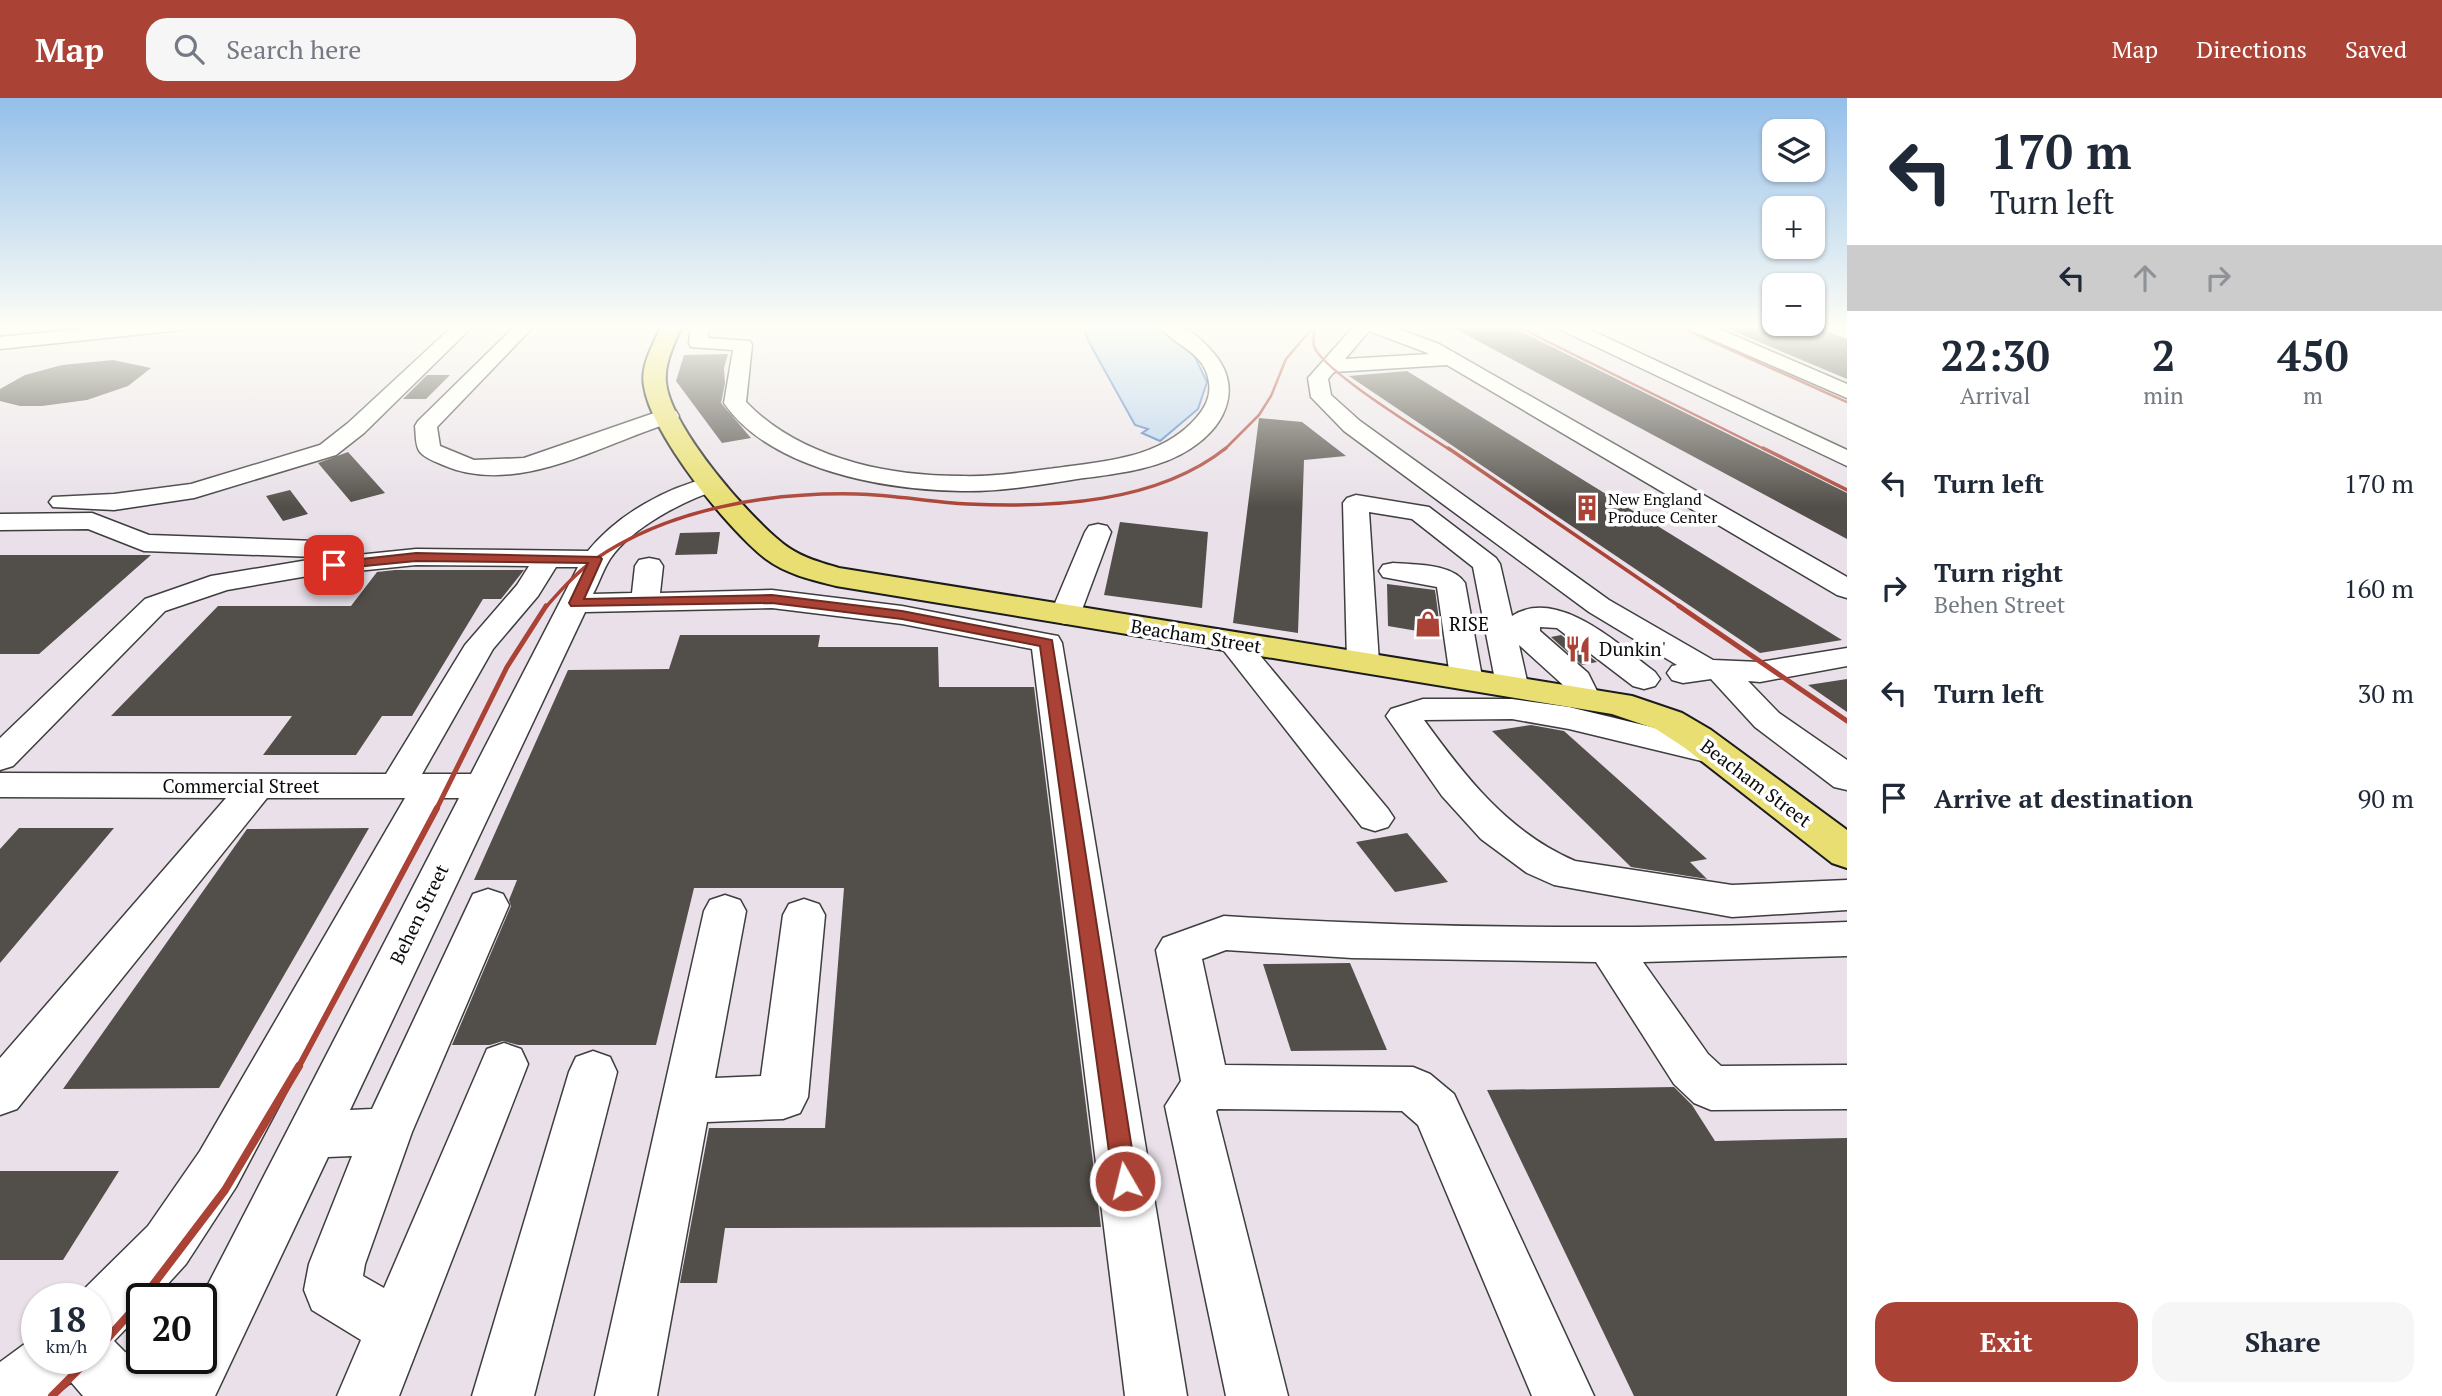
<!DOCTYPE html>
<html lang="en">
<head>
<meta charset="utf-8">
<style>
	body { margin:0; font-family:"PT Serif",serif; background:#f6f6f7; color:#1f2937; height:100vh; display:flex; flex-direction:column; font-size:26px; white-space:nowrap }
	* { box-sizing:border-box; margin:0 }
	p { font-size:23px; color:#747a83 }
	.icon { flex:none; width:38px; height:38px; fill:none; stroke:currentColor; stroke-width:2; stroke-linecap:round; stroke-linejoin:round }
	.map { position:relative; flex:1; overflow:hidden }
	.sheet { display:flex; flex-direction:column; background:#fff; width:595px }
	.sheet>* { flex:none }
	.guide { background:#fff; color:#1f2937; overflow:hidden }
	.buttons { position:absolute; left:1762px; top:21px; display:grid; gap:14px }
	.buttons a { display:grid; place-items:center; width:63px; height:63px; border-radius:14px; background:#fff; box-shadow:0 2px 5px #0004; font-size:35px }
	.speed { position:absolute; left:21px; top:1185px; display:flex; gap:14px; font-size:35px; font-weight:700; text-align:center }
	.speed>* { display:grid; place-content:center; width:91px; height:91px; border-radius:50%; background:#fff; box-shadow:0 2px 5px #0004; line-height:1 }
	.speed small { font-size:18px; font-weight:400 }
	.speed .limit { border:4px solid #111; border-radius:10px; background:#fff; color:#111 }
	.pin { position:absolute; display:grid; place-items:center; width:60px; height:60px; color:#fff; margin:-30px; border-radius:14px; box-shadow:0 4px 10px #0006 }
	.me { position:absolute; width:77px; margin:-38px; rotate:352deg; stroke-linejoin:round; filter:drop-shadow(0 0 5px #0008) }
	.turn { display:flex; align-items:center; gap:24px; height:147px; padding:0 28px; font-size:32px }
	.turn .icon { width:91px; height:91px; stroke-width:2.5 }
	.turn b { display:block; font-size:49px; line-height:60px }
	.lanes { display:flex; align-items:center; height:66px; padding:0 28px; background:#0003; justify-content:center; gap:35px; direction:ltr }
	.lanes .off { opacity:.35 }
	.eta { display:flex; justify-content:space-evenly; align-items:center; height:119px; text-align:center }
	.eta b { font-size:42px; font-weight:700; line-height:49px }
	.cta { display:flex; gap:14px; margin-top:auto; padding:14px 28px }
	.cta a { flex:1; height:80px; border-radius:21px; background:#aa4235; color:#fff; font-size:28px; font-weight:700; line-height:80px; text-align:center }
	.cta a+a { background:#f6f6f7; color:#1f2937 }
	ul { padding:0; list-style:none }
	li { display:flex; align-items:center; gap:21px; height:105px; padding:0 28px }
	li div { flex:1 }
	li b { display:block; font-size:26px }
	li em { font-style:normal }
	header { display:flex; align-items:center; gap:42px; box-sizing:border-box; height:98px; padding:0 35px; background:#aa4235; color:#fff }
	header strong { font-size:33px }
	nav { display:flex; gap:38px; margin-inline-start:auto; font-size:24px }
	.search { width:490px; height:63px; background:#f6f6f7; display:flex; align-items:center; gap:18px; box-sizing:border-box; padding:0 24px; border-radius:21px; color:#747a83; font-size:26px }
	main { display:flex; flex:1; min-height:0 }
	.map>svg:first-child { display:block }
	.industrial { fill:#e9e0e9; fill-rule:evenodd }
	.water { fill:#b7d0ee; stroke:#477abc; stroke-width:2 }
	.building { fill:#524e49 }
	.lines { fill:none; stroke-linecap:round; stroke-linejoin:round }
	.minor-casing { stroke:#3e3e3e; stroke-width:3 }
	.major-casing { stroke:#1c1c1c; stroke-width:4 }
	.minor { fill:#fff; fill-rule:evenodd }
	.major { fill:#e8de71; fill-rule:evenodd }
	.rail-far4 { stroke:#aa4235; stroke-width:2.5 }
	.rail-far3 { stroke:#aa4235; stroke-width:3.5 }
	.rail-far2 { stroke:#aa4235; stroke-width:5 }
	.rail-far1 { stroke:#aa4235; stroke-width:6 }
	.rail { stroke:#aa4235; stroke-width:8 }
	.route { fill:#aa4235; stroke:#6e2b22; stroke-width:2 }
	.labels { text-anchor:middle; stroke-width:7; stroke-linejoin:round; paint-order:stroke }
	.far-poi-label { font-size:16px; fill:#0b0b0b; stroke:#fff; text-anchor:start }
	.poi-label { font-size:19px; fill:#0b0b0b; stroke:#fff; text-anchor:start }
	.street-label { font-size:19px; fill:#0b0b0b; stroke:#fff }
</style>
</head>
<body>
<header>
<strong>Map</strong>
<div class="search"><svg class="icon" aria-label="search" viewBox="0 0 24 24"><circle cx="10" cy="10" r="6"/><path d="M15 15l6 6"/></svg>Search here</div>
<nav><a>Map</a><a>Directions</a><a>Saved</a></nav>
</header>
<main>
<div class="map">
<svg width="1847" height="1298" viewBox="0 0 1847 1298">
	<rect width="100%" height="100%" fill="#fdfcec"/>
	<path class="industrial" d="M 0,227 L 1847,227 L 1847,1298 L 0,1298 ZM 37,1200 L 96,1200 L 96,1260 L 37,1260 ZM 142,1200 L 201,1200 L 201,1260 L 142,1260 Z"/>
	<polygon class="water" points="1087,227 1149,227 1167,234 1194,257 1207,284 1198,311 1160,343 1142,335 1148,331 1135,327 1090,246 1085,235"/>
	<g class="building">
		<polygon points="1448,227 1508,227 1847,395 1847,441"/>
		<polygon points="1719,227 1812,227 1847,241 1847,281"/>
		<polygon points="728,256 724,270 725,285 721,305 751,340 722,345 676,283 684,257"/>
		<polygon points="113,262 151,270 128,288 87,302 42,308 20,308 0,303 0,291 25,277 62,267"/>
		<polygon points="1407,273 1842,542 1760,555 1349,278"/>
		<polygon points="427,277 450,277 426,301 403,301"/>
		<polygon points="1259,320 1302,324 1346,358 1304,362 1298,535 1233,525"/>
		<polygon points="348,354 385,395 351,404 318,365"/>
		<polygon points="290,392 308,416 283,423 266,398"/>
		<polygon points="1120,424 1208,434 1202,510 1104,497"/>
		<polygon points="720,434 717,456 675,457 680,435"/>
		<polygon points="0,457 151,457 39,556 0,556"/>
		<polygon points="395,472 524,472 501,501 483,501 412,618 382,618 356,657 263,657 292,618 111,618 218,508 351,508 377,474"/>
		<polygon points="1387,486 1435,492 1441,537 1388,528"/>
		<polygon points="680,537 820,537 818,549 938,549 939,589 1034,589 1101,1129 725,1130 717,1185 680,1185 709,1030 825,1030 844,790 694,790 656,947 518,947 503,943 490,947 452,947 511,808 509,802 517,782 474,782 568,572 669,571"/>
		<polygon points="1561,537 1597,564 1582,567 1551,539"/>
		<polygon points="1847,581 1847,614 1808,587"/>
		<polygon points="1531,627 1564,633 1707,761 1690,764 1707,781 1631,769 1492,633"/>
		<polygon points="19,730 114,730 0,865 0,751"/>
		<polygon points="369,730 219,990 63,991 247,731"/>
		<polygon points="1407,735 1448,784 1395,794 1356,744"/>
		<polygon points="1350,865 1387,952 1291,953 1263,866"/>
		<polygon points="1674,989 1692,1007 1715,1043 1847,1040 1847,1298 1634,1298 1487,992"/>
		<polygon points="0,1073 119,1073 63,1162 0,1162"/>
	</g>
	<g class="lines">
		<g class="minor-casing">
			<g id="minor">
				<polygon points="124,227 190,227 181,232 0,251 0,239"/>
				<polygon points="454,227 474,227 364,335 336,357 194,400 114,412 53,409 49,404 53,399 114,396 191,386 320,347 348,325"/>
				<path d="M 516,227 L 535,227 L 437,329 L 440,348 L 474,362 L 524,360 L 660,313 L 676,313 L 679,318 L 676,323 C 604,344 519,400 443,367 C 436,364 425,360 420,354 C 415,348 416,336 415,328 L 418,323 Z"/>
				<path d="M 691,227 L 709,227 L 708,240 L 750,243 L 752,247 L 746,304 C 776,335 813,353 856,365 C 889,374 926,378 961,378 C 993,379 1025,374 1056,370 C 1107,363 1162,360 1197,319 C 1205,310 1211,298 1209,285 C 1206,254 1174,248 1158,227 C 1184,227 1191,231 1209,250 C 1244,285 1229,326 1190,351 C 1158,372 1114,376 1077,381 C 1039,387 1000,394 961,393 C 885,392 770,372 724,305 L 733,252 L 691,249 L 689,245 Z"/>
				<path d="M 1355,227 L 1387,227 L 1439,246 L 1847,479 L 1847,500 L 1837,497 L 1447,267 L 1334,274 L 1328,281 L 1331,297 L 1360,323 L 1609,502 L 1713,562 L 1760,564 L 1847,550 L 1847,568 L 1760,584 L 1748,583 L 1779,615 L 1847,662 L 1847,692 L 1834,689 L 1755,629 L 1711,581 L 1683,585 L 1672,582 L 1667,575 L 1672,568 L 1677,567 L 1589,514 L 1344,333 L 1311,299 L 1308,280 ZM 1369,233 L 1425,254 L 1429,256 L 1345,261 Z"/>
				<polygon points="1556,227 1580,227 1847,352 1847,368 1559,231"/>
				<polygon points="1685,227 1710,227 1847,286 1847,300 1688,231"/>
				<path d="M 711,379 L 720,381 L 723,386 L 720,391 C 684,402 631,430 610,461 C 603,472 599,485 593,496 L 632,495 L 635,468 L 639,462 L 649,460 L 659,462 L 663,468 L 660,495 L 772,492 L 902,508 L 1047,536 L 1058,538 L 1062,545 L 1187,1298 L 1125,1298 L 1032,551 L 902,526 L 772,510 L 585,514 L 350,1012 L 372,1011 L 473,796 L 488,791 L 503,796 L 509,807 L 412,1034 L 365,1166 L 363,1178 L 384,1190 L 487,951 L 504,945 L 521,951 L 528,966 L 399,1298 L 337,1298 L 361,1242 L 312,1212 L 304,1192 L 309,1166 L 352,1058 L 328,1059 L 215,1298 L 83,1298 L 71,1284 L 54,1298 L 0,1298 L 0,1264 L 37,1237 L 37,1260 L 96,1260 L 96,1200 L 75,1200 L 148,1128 L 200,1053 L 405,700 L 267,700 L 17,1011 L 0,1017 L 0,960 L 226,700 L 0,699 L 0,675 L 386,676 L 465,547 L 517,487 L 529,468 L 416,467 L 308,478 L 227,492 L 165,513 L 13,668 L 0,672 L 0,640 L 145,501 L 211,478 L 308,462 L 416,451 L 588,453 C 618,416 666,390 711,379 ZM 556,469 L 578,469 L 471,676 L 422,676 L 493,551 L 538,498 ZM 442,700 L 459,700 L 201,1200 L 201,1260 L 170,1260 L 166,1268 L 125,1254 L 114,1243 L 142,1214 L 142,1200 L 155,1200 L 186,1166 L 236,1089 Z"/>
				<path d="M 1356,397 L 1429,409 L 1496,460 L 1500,466 L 1512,518 C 1558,488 1620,548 1655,574 L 1660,581 L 1655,588 L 1644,591 L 1633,588 L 1557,530 L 1540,529 L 1540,533 L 1588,575 L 1600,599 L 1596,606 L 1584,609 L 1572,606 L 1562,586 L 1519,547 L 1528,587 L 1523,594 L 1512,597 L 1501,594 L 1496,587 L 1473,469 L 1412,421 L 1369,414 L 1379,564 L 1374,571 L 1363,573 L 1352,571 L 1347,564 L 1343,405 L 1347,400 Z"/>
				<polygon points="92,415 149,437 316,443 326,445 330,451 326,457 316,459 144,453 88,431 0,432 0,416"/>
				<polygon points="1098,426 1107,428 1111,434 1080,517 1075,523 1065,526 1055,523 1050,517 1085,434 1089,428"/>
				<path d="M 1393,465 C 1415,467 1452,465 1465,485 L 1482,579 L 1477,586 L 1466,589 L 1455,586 L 1450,579 L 1437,489 L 1383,479 L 1379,473 L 1383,467 Z"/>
				<polygon points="1232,535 1243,537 1388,711 1394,720 1388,729 1375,733 1362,729 1217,544 1221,537"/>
				<path d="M 1423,601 L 1512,601 L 1569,609 L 1730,648 L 1736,656 L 1730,664 L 1718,667 L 1569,631 L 1512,621 L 1424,622 C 1466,680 1508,734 1575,763 L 1732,787 L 1847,782 L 1847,812 L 1732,819 L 1554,787 L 1527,775 L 1481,741 L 1442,698 L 1386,618 L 1391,611 Z"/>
				<polygon points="725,797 740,802 746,813 715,980 761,978 783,817 789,806 804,801 819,806 825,817 808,999 800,1015 783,1021 707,1024 657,1298 595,1298 704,813 710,802"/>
				<path d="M 1224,818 C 1432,831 1639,832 1847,824 L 1847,858 L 1643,864 L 1708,956 L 1721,968 L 1847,967 L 1847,1011 L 1711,1012 L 1694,1005 L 1674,986 L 1596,864 L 1352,860 L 1226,852 L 1202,861 L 1225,967 L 1413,969 L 1430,976 L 1454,996 L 1594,1298 L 1532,1298 L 1418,1027 L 1402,1013 L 1218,1011 L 1216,1013 L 1288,1298 L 1226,1298 L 1165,1008 L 1181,983 L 1156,852 L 1163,840 Z"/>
				<polygon points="593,953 610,959 617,974 534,1298 472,1298 569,974 576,959"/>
			</g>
		</g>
		<g class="major-casing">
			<path id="major" d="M 662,227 L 682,227 C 675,245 664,264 666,284 C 669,328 753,425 789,450 C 804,460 822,465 839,470 L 1632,598 L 1682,615 L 1711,632 L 1847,732 L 1847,770 L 1832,765 L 1685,650 L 1656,631 L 1612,616 L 836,488 C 812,482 786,476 766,461 C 728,432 651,336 644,288 C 640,267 654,245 662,227 Z"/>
		</g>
		<use href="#minor" class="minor"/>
		<use href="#major" class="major"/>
		<g class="rail-far4">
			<path d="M 1317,227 C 1314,234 1312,240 1314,248 C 1321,272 1425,335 1450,352"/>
			<polyline points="1514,227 1766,352"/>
			<polyline points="1675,227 1847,304"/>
			<polyline points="1224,352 1259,317 1271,298 1286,261 1315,227"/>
		</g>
		<g class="rail-far3">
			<polyline points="1448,350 1682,510"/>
			<polyline points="1763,350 1847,392"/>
			<path d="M 545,510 C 560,493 575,476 594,462 C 668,411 768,394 857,396 C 894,397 931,404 968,406 C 1053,410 1157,405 1226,350"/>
		</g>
		<g class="rail-far2">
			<polyline points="1679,508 1847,623"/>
			<polyline points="436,712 507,569 546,508"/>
		</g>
		<polyline class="rail-far1" points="298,970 437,710"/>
		<g class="rail">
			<polyline points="143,1200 225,1092 299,968"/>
			<polyline points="96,1253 142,1202"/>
			<polyline points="52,1298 90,1260"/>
		</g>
	</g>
	<linearGradient id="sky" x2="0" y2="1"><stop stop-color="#94bfea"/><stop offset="0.56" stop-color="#fefef6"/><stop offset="1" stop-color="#fefef6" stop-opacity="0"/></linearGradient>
	<rect width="1847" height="409" fill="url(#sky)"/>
	<polygon class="route" points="416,455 600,459 602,461 584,501 772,497 902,513 1052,542 1137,1083 1133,1091 1125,1094 1116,1091 1113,1083 1040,548 902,521 772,505 571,508 569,505 588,465 416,463 334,471 328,467 334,464"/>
	<defs>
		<g id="building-bare" transform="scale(2.1)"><path d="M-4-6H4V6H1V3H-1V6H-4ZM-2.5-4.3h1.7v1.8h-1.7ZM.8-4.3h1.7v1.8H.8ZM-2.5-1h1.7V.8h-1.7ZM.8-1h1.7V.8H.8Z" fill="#aa4235" stroke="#fff" stroke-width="2.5" paint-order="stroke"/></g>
		<g id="shop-bare" transform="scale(2.1)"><path d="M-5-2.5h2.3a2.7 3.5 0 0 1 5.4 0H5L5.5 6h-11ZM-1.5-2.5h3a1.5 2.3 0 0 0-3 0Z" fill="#aa4235" stroke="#fff" stroke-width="2.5" paint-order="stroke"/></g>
		<g id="restaurant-bare" transform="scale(2.1)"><path d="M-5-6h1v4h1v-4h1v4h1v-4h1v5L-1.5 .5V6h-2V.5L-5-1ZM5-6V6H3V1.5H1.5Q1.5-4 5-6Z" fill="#aa4235" stroke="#fff" stroke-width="2.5" paint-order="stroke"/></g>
	</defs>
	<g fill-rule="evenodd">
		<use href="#building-bare" x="1587" y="410"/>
		<use href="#shop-bare" x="1428" y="526"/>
		<use href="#restaurant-bare" x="1578" y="551"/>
	</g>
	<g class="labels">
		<g class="far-poi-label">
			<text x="1608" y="407">New England<tspan x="1608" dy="18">Produce Center</tspan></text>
		</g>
		<g class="poi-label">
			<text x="1449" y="533">RISE</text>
			<text x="1599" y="558">Dunkin'</text>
		</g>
		<g class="street-label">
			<text transform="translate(1196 538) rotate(9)" y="7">Beacham Street</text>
			<text transform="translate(1756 685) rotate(37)" y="7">Beacham Street</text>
			<text x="241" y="695">Commercial Street</text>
			<text transform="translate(419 816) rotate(-64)" y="7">Behen Street</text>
		</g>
	</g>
</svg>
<div class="buttons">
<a><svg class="icon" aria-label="layers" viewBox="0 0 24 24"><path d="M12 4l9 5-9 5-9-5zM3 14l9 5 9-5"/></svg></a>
<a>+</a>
<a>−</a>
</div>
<div class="speed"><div>18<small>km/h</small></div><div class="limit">20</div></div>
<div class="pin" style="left:334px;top:467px;background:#d93025"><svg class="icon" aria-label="arrive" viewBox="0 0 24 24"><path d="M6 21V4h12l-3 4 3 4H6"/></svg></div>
<svg class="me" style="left:1125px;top:1083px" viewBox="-20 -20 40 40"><circle r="17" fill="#aa4235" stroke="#fff" stroke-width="3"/><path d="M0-11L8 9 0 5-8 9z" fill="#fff"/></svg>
</div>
<section class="sheet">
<div class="guide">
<div class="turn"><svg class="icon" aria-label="left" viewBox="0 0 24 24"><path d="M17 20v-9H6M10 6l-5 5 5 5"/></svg><div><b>170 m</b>Turn left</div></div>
<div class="lanes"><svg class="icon" aria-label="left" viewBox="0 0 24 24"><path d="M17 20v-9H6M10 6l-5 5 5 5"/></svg><svg class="icon off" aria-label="ahead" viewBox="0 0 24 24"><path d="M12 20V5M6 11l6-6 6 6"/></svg><svg class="icon off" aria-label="right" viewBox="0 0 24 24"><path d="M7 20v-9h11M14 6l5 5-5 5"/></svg></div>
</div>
<div class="eta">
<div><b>22:30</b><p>Arrival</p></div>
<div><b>2</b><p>min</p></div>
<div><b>450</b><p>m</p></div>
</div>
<ul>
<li><svg class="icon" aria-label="left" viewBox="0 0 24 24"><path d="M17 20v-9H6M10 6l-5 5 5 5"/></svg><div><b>Turn left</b></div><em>170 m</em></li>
<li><svg class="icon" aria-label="right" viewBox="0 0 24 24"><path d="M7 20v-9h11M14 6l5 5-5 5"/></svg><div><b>Turn right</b><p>Behen Street</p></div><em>160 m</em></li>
<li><svg class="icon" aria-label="left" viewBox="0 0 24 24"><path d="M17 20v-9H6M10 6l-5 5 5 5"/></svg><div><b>Turn left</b></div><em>30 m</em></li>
<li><svg class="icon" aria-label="arrive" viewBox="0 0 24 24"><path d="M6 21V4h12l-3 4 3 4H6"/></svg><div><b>Arrive at destination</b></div><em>90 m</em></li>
</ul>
<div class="cta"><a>Exit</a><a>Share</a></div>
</section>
</main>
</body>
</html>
